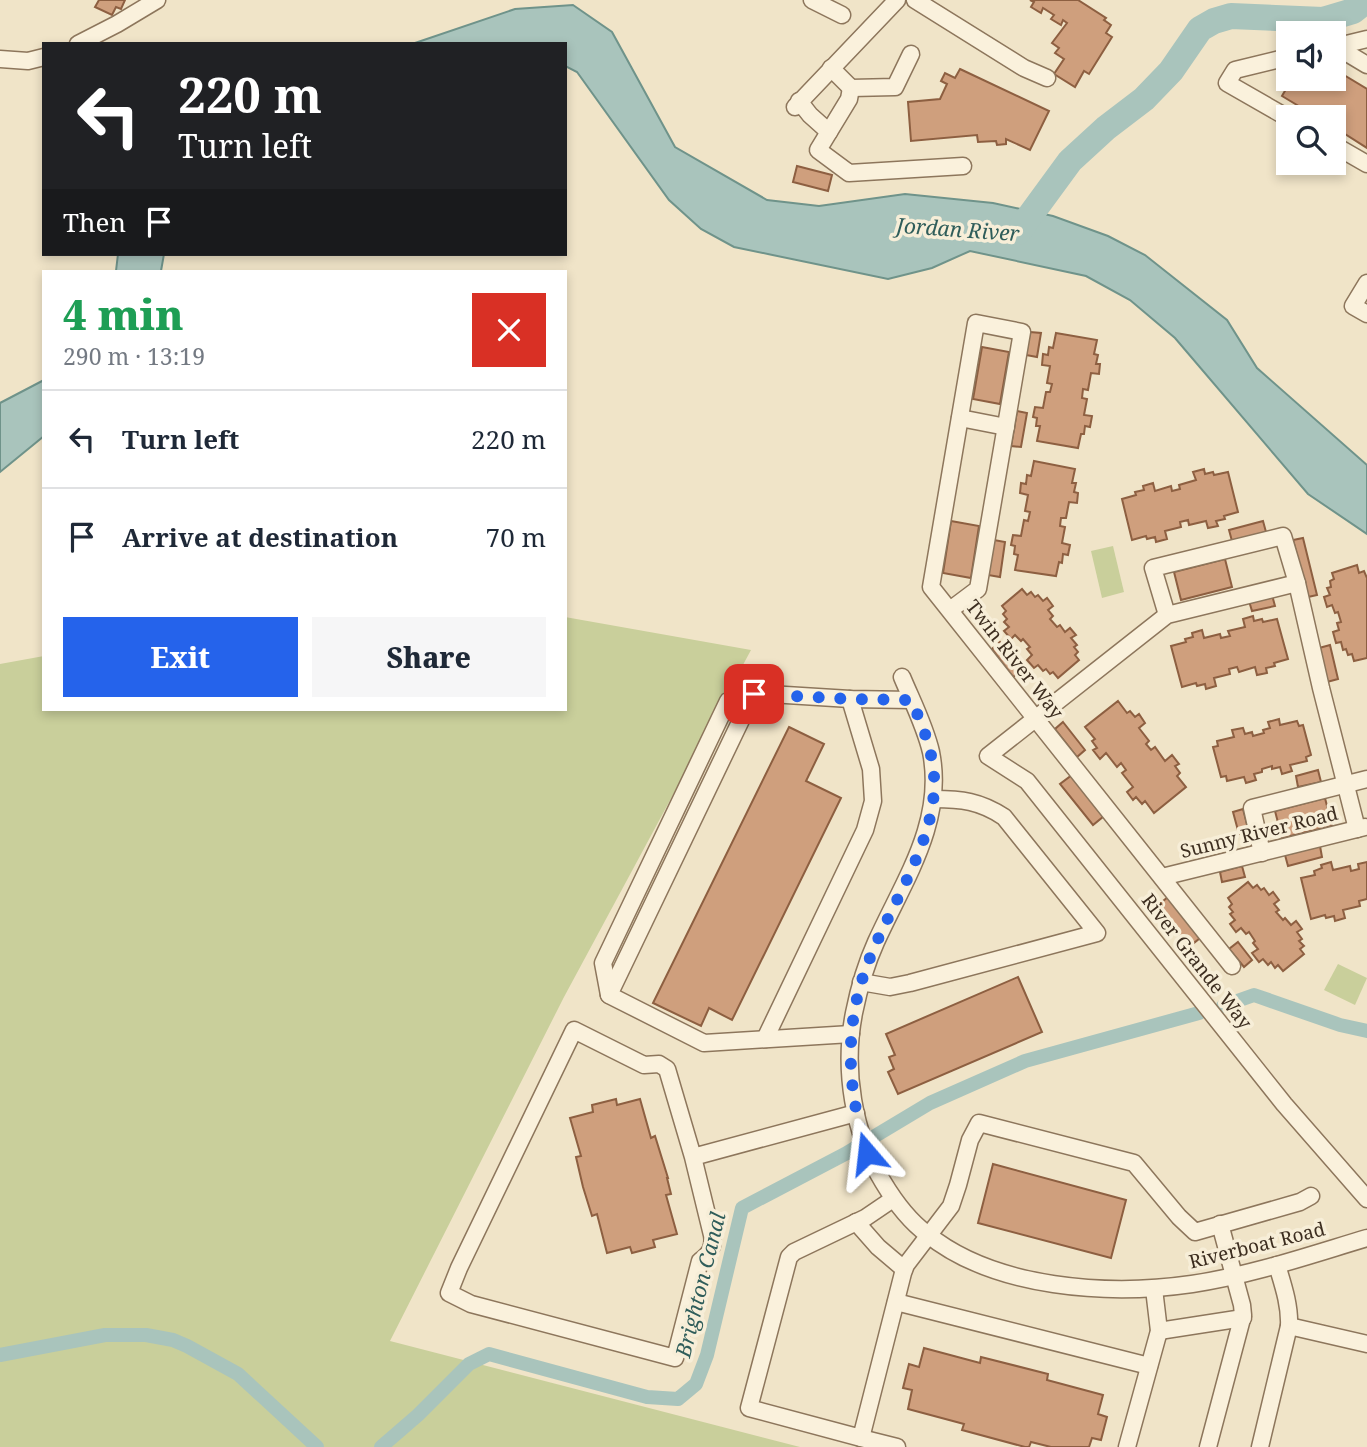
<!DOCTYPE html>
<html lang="en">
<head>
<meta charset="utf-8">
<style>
	body { margin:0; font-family:"Noto Serif",serif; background:#f6f6f7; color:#1f2937; height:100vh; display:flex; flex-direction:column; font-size:26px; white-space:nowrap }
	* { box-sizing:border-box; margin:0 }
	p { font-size:23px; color:#747a83 }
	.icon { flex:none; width:38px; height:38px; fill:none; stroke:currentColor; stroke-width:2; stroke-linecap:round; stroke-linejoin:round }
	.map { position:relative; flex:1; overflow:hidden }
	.sheet { position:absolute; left:42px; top:270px; width:525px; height:441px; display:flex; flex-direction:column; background:#fff; border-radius:0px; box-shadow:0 4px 10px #0003 }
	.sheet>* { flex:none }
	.banner { position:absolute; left:42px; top:42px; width:525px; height:214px; border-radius:0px; box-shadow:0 4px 10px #0003; background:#202124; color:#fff; overflow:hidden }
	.buttons { position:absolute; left:1276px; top:21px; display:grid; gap:14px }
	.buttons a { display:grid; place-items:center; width:70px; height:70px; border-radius:0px; background:#fff; box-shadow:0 4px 10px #0003; font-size:35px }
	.pin { position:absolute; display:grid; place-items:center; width:60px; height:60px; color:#fff; margin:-30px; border-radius:14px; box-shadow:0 4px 10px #0006 }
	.me { position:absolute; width:77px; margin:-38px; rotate:343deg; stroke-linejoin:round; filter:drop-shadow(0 0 5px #0008) }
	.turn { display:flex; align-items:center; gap:24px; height:147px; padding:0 21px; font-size:32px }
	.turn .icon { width:91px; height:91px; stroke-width:2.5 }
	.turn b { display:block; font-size:49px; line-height:60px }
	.then { display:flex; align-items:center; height:66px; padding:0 21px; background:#0003; gap:14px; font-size:26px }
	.round { display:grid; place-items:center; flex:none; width:74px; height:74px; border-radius:0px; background:#f6f6f7 }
	.summary { display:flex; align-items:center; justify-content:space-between; height:119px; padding:0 21px }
	h1 { font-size:42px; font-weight:800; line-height:52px; color:#1e9e55 }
	.cta { display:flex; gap:14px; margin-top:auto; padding:14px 21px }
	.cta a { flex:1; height:80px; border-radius:0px; background:#2563eb; color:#fff; font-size:28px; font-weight:800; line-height:80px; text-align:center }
	.cta a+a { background:#f6f6f7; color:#1f2937 }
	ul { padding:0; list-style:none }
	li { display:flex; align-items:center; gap:21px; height:98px; padding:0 21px; border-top:2px solid #e0e1e3 }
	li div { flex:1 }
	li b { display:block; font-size:26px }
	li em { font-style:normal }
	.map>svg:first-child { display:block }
	.green { fill:#c9cf9b }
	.water { fill:#a9c4bc; stroke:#6f938a; stroke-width:2 }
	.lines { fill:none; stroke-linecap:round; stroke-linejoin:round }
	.canal { stroke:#a9c4bc; stroke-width:14 }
	.river { stroke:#a9c4bc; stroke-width:26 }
	.building { fill:#cf9f7d; stroke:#8d5f41; stroke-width:2 }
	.minor-casing { stroke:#8d765c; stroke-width:19 }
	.minor { stroke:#faf1dc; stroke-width:16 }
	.route { stroke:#2563eb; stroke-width:12; stroke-dasharray:0 21.6 }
	.labels { text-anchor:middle; stroke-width:7; stroke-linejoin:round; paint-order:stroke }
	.street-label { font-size:19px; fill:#3d2e20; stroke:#f7eed8 }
	.water-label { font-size:21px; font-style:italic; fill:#2f5d5a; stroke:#f7eed8 }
</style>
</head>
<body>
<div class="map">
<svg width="1367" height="1447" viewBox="0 0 1367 1447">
	<rect width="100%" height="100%" fill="#f0e4c8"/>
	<g class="green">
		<polygon points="1113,546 1124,592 1102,598 1091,551"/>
		<polygon points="565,617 751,650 564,997 390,1341 800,1447 0,1447 0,664 44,656 44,709 565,709"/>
		<polygon points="1338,964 1367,978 1355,1005 1324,990"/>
	</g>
	<g class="water">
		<polygon points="573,5 612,32 675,147 767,200 819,206 905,194 993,203 1053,216 1108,236 1145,255 1227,320 1257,368 1367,465 1367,534 1308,494 1175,338 1130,300 1086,276 970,251 932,268 888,279 734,247 701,229 669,200 577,72 565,66 565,44 412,44 515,9"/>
		<polygon points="118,254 164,254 161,271 116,271"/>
		<polygon points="44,380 44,436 0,472 0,403"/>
	</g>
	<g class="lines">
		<g class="canal">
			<polyline points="1223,1006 1254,995 1340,1025 1367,1031"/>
			<polyline points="0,1355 105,1335 146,1335 173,1340 187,1346 238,1374 317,1447"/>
			<polyline points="381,1447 418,1415 469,1364 489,1354 647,1397 678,1399 696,1384 707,1355 742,1208 845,1154 930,1103 1025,1061 1199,1013"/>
		</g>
		<polyline class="river" points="1018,232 1070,161 1106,128 1144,99 1171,71 1200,29 1214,21 1231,16 1323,20 1353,11 1367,0"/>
	</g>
	<g class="building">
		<polygon points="99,0 125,0 121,9 116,7 112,15 95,7"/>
		<polygon points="1030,0 1078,0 1106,18 1104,20 1111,25 1106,33 1112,37 1089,74 1084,71 1075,87 1054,74 1064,59 1055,53 1059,48 1052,43 1067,23 1063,20 1061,25 1051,19 1054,15 1043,8 1041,13 1031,7 1034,2"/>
		<polygon points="960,69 1049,111 1030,150 1006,139 1006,144 997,145 996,141 978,142 977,135 911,141 908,102 940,99 947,84 941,81 945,73 955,78"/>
		<polygon points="1334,69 1367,89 1367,148 1334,127 1334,117 1317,117 1282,96 1292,79 1334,79"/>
		<polygon points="797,166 832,175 828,191 793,182"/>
		<polygon points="1030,332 1041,333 1037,357 1026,355"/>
		<polygon points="1056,333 1097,340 1094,354 1098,355 1096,364 1100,364 1099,374 1091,373 1088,390 1083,389 1082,398 1087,399 1084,415 1092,416 1090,427 1085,426 1084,434 1081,434 1078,448 1037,441 1040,426 1036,426 1037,418 1033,417 1035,407 1043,408 1046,392 1050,392 1052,384 1047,383 1050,366 1042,365 1043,354 1048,355 1049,347 1053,348"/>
		<polygon points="982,347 1009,352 1000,404 973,399"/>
		<polygon points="1017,411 1027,413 1021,447 1011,446"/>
		<polygon points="1034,461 1075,469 1072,483 1076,483 1074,492 1078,493 1077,503 1069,502 1066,518 1061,518 1060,526 1065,527 1062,543 1070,545 1068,555 1063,554 1062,563 1059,562 1056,576 1015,570 1018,555 1014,554 1015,546 1011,545 1013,535 1021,536 1024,520 1028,521 1030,512 1025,511 1028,495 1020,493 1021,483 1026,484 1027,475 1031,476"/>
		<polygon points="1204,469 1205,474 1213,472 1214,475 1228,472 1238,512 1224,516 1225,519 1216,521 1218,526 1208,528 1206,521 1189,525 1188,520 1180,522 1181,527 1165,531 1167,539 1156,542 1155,537 1147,539 1146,536 1132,540 1122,499 1136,495 1135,492 1144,490 1143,486 1153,483 1155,491 1171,486 1172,491 1180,489 1179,485 1196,480 1193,472"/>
		<polygon points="951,521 979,526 971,578 943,573"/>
		<polygon points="1263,521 1266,532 1232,541 1229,530"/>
		<polygon points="1303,538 1317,595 1308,597 1293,540"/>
		<polygon points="994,540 1005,542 1000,577 988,575"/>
		<polygon points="1225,559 1232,587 1181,600 1174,572"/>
		<polygon points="1357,565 1359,573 1364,571 1367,578 1367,658 1354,661 1352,654 1348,655 1346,649 1343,650 1341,642 1336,643 1333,632 1339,630 1337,623 1341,622 1338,612 1335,613 1332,605 1327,607 1324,597 1330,595 1327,588 1331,587 1330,581 1334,579 1332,573"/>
		<polygon points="1022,589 1027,595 1031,592 1035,597 1038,595 1043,601 1047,598 1053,606 1048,610 1053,616 1050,619 1057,627 1060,625 1065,632 1070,628 1076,635 1071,638 1077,645 1074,647 1078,652 1075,655 1079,660 1058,678 1053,672 1050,674 1046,669 1043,671 1038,665 1034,668 1027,660 1032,655 1027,649 1030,647 1023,639 1021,641 1015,635 1011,639 1004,631 1009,627 1004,622 1007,619 1003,614 1006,611 1002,606"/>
		<polygon points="1272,595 1275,606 1252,611 1249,601"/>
		<polygon points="1253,616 1254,621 1262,619 1263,622 1277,619 1288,659 1274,663 1275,666 1266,668 1267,673 1257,675 1255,667 1239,672 1237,667 1229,669 1230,674 1214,678 1216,686 1206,689 1205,684 1197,686 1196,683 1182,687 1171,646 1186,642 1185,639 1193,637 1192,633 1202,630 1204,638 1220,634 1221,638 1230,636 1228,631 1245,627 1243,619"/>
		<polygon points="1000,642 1022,670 1013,677 992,649"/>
		<polygon points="1330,645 1338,679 1327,682 1319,648"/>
		<polygon points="1118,701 1127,713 1130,711 1135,717 1139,714 1145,723 1139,728 1149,741 1146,744 1151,750 1155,747 1165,761 1172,755 1179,764 1175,766 1180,773 1177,776 1186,787 1154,813 1145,801 1142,804 1136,797 1133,800 1127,792 1133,787 1122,773 1126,770 1121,763 1117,767 1106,753 1100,759 1093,750 1097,748 1092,741 1095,739 1085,727"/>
		<polygon points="1279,719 1280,725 1297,721 1299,726 1303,725 1311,755 1306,757 1307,761 1290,765 1292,771 1282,774 1280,767 1272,769 1272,766 1262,769 1262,772 1254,774 1256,780 1246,783 1244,777 1227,781 1226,776 1221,777 1213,747 1218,746 1217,741 1234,737 1232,730 1243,728 1245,734 1252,732 1253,736 1264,733 1263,730 1270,728 1268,722"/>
		<polygon points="1063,722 1085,750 1077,757 1055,729"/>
		<polygon points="789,727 824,744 806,781 841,798 732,1020 709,1008 701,1026 653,1003"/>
		<polygon points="1318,770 1321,782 1298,787 1296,776"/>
		<polygon points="1072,775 1104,816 1093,825 1060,784"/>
		<polygon points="1325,798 1332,826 1282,838 1275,811"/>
		<polygon points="1243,809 1249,832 1239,834 1233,812"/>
		<polygon points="1320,846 1322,857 1288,866 1285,855"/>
		<polygon points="1331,862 1333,870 1350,866 1351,871 1359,869 1358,864 1367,862 1367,899 1359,901 1360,906 1343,910 1345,918 1335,921 1334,916 1326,918 1325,915 1311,919 1301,878 1315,875 1314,871 1322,868 1321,865"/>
		<polygon points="1242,866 1245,877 1222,882 1220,872"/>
		<polygon points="1248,882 1253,888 1257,885 1261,890 1264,888 1269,895 1273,892 1279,900 1274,904 1279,910 1276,912 1283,920 1285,918 1291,925 1296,921 1302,929 1297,932 1302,939 1299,941 1304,946 1300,949 1304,954 1283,971 1278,965 1275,968 1271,962 1268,965 1263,959 1259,962 1252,953 1258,949 1253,943 1255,941 1249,932 1246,934 1241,928 1236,932 1230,924 1235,920 1230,914 1233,912 1229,907 1232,904 1228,898"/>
		<polygon points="1168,897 1200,938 1189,947 1157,906"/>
		<polygon points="1238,942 1252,960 1244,967 1229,949"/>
		<polygon points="1018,977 1042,1032 898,1094 888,1072 894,1069 889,1057 895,1055 886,1034"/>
		<polygon points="616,1099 617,1105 640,1099 651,1138 655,1136 668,1178 667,1178 671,1194 666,1195 677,1234 653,1240 655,1247 632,1253 630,1247 607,1253 597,1214 592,1216 583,1187 576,1157 581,1156 570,1118 593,1112 592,1105"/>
		<polygon points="993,1164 1126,1200 1111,1258 978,1223"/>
		<polygon points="924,1348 980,1363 981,1357 1048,1374 1047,1380 1103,1395 1098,1414 1107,1417 1101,1440 1092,1438 1089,1447 1051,1447 1031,1442 1029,1447 1025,1447 962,1430 964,1424 908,1409 912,1390 903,1388 909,1364 919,1367"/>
	</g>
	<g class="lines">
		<g class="minor-casing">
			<g id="minor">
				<polyline points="812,0 842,15"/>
				<polyline points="915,0 1024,68 1047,78"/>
				<polyline points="78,44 117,24 157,0"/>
				<polyline points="1334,47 1367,39"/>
				<polyline points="1337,47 1367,65"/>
				<polyline points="1288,57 1235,70 1227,83 1288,118"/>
				<polyline points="0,59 28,61 44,57"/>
				<polyline points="831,68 851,88 895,87 911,54"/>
				<polyline points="851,88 849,99 818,150 849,173 963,166"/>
				<polyline points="799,101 810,115 829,132"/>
				<polyline points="795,107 897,0"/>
				<polyline points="1334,145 1367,164"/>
				<polyline points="1367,283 1353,306 1367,314"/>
				<polyline points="960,418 1006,427"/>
				<polyline points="1297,583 1167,615 988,756 1027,781 1284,1104 1367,1199"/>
				<polyline points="950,610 978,589 1022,332 976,323 931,587 1232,966"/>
				<polyline points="1167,615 1153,568 1283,536 1297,583 1321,688 1357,829"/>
				<path d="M 902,677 C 912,701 925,726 931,752 C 945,822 904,880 876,942 C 866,964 859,988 854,1013 C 843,1069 853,1133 883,1182 C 895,1202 908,1220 927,1234 C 995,1289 1109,1296 1192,1284 C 1252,1275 1310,1255 1367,1238"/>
				<polyline points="1262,853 1252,808 1367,779"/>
				<polyline points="1162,877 1365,827"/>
				<path d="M 861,982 L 890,987 L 910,983 L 1097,933 L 1004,817 C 980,801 961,799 934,799"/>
				<polyline points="609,995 603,963 728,701 754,693"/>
				<polyline points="851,1034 704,1043 609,995 754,693 850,699 911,700"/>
				<polyline points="765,1039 865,830 873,801 871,769 850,699"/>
				<path d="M 693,1157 L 667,1069 L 659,1064 L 644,1065 L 574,1030 L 459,1268 L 449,1293 L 471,1304 L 675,1358 L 700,1261 C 710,1254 714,1247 712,1235 L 693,1157 L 856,1113"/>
				<polyline points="893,1199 865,1218 794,1252 789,1257 749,1408 861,1438 903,1273 906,1265 951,1206 958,1185 970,1140 979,1123 1134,1163 1179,1217 1195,1232 1300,1202 1311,1196"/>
				<polyline points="856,1222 878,1247 904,1269"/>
				<polyline points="896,1302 1149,1366"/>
				<polyline points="1289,1326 1367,1344"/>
				<polyline points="1159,1331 1243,1318"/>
				<polyline points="861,1438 897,1447"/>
				<polyline points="1127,1447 1159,1331 1154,1289"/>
				<polyline points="1208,1447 1243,1315 1242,1305 1220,1224"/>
				<path d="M 1260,1447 L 1289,1326 C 1290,1305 1283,1285 1277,1265"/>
			</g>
		</g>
		<use href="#minor" class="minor"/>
	</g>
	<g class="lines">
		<path class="route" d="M 754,694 L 850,699 L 911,700 C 922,724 932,748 934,776 C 938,846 882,914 862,980 C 844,1038 849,1095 867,1153"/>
	</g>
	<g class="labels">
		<g class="street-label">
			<text transform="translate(1015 659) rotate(52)" y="7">Twin River Way</text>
			<text transform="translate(1259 832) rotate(-14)" y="7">Sunny River Road</text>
			<text transform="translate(1197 961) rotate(52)" y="7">River Grande Way</text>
			<text transform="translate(1257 1245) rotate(-14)" y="7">Riverboat Road</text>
		</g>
		<g class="water-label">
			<text transform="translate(958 230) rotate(4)" y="7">Jordan River</text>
			<text transform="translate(701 1285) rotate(-76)" y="7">Brighton Canal</text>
		</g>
	</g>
</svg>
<div class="buttons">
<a><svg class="icon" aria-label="sound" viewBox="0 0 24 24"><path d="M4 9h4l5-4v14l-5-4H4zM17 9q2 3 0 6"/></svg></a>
<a><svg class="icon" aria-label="search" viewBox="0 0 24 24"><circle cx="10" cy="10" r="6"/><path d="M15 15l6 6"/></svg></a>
</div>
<div class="pin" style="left:754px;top:694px;background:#d93025"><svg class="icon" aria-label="arrive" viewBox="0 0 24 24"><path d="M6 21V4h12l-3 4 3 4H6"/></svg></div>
<svg class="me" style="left:867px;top:1153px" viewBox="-20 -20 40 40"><path d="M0-17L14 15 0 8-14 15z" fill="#2563eb" stroke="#fff" stroke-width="4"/></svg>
<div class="banner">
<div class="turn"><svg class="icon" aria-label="left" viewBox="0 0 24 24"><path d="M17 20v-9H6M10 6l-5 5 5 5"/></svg><div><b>220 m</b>Turn left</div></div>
<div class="then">Then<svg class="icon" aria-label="arrive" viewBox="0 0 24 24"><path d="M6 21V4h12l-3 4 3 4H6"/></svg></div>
</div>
<section class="sheet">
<div class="summary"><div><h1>4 min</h1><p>290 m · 13:19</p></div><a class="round" style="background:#d93025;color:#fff"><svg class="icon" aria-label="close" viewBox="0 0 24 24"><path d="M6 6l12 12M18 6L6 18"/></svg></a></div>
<ul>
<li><svg class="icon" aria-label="left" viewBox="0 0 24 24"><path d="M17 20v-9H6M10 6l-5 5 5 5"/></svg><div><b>Turn left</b></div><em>220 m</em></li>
<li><svg class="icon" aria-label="arrive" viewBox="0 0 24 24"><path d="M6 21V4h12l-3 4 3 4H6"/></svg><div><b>Arrive at destination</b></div><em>70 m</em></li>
</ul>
<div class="cta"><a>Exit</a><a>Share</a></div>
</section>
</div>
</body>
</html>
